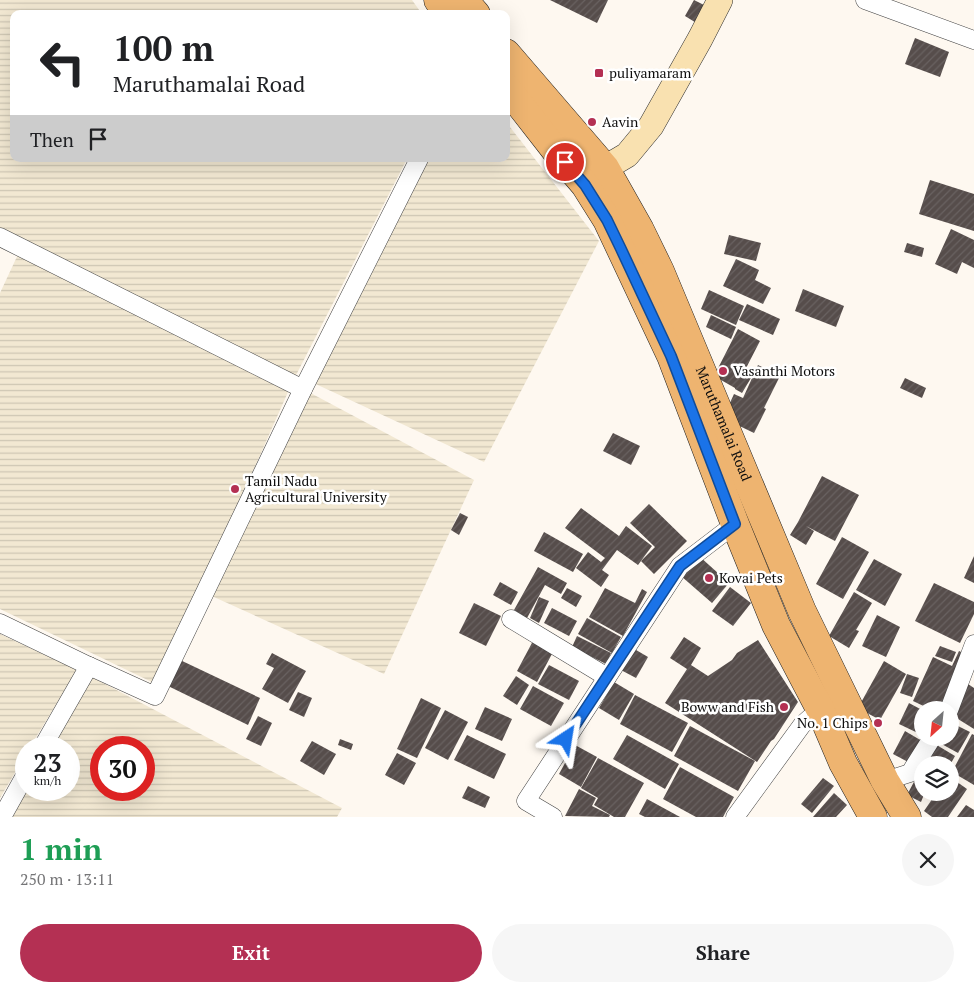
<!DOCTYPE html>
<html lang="en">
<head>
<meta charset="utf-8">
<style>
	body { margin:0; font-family:"PT Serif",serif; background:#f6f6f6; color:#202124; height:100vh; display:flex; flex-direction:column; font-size:19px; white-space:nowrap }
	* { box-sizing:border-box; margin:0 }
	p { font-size:16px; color:#757577 }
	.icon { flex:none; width:28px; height:28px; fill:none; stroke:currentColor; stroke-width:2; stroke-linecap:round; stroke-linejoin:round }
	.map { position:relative; height:817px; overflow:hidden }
	.drawer { display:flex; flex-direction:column; background:#fff; flex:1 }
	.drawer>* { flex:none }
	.hud { position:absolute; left:10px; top:10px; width:500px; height:152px; border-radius:10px; box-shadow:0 5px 20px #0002; background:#fff; color:#202124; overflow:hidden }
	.needle { width:32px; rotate:207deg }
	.controls { position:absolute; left:914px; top:701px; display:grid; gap:10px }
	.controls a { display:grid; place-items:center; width:45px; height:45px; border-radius:50%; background:#fff; box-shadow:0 5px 20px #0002; font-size:25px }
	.speed { position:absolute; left:15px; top:736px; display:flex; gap:10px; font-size:25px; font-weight:700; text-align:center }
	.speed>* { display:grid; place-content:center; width:65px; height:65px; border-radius:50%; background:#fff; box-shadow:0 5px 20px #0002; line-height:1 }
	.speed small { font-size:12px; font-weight:400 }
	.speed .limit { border:8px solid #d22; background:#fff; color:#111 }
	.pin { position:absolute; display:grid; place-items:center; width:42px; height:42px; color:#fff; margin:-21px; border:2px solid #fff; border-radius:50%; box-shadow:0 1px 5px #0007 }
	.me { position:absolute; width:55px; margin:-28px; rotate:33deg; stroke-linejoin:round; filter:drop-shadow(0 0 4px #0008) }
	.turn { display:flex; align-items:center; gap:18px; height:105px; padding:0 20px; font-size:22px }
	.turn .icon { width:65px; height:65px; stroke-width:2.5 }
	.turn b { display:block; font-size:35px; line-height:42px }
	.then { display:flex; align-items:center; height:48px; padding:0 20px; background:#0003; gap:10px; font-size:19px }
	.round { display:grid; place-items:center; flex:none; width:52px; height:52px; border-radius:26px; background:#f6f6f6 }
	.headline { display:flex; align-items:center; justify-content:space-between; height:85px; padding:0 20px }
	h1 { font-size:30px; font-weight:800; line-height:38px; color:#1e9e55 }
	.button { display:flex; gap:10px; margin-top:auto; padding:10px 20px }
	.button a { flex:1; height:58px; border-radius:30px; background:#b43053; color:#fff; font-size:20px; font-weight:800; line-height:58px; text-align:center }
	.button a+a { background:#f6f6f6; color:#202124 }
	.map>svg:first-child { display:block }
	.farmland { fill:url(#farmland-rules); fill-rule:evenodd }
	.building { fill:url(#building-hatch) }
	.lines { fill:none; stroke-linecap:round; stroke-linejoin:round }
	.street-casing { stroke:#414141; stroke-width:19 }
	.secondary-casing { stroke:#303030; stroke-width:26 }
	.primary-casing { stroke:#1f1f1f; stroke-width:29 }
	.street { stroke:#fff; stroke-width:18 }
	.secondary { stroke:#f9e1b0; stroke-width:25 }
	.primary { stroke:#eeb470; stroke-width:28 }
	.route-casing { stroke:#114b97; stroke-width:12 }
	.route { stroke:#1a73e8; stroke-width:9 }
	.poi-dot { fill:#b43053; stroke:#fff; stroke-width:2 }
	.labels { text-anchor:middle; stroke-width:5; stroke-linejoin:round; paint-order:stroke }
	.poi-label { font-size:14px; fill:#0e0e0e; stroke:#fff; text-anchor:start }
	.street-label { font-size:14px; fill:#0e0e0e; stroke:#fff }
</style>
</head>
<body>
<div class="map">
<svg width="974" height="817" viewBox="0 0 974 817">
	<defs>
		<pattern id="farmland-rules" width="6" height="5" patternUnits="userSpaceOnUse" patternTransform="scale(1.25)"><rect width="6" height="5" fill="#f2e8d2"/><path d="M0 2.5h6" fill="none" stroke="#cec6b3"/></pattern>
		<pattern id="building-hatch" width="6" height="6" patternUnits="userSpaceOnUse" patternTransform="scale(1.25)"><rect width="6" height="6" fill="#564d4b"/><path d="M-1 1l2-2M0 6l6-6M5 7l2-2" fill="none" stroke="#696261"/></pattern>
	</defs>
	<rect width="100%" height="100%" fill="#fef8f0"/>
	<g class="farmland">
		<polygon points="0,0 412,0 422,14 14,14 14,159 407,159 292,383 158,685 0,609 0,293 21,248 0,237"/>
		<polygon points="506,122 599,241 484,462 307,380 419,159 506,159"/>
		<polygon points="303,389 474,480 384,674 205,593"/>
		<polygon points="0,634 77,670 30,747 26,748 26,754 0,798"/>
		<path d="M 84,673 L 342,808 L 337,817 L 2,817 L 26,790 L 69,790 L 69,748 L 42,747 ZM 101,748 L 144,748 L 144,790 L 101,790 Z"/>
	</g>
	<g class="building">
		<polygon points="550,0 608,0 597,23"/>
		<polygon points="694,0 708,7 698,24 685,16"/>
		<polygon points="915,38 949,52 940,77 905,64"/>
		<polygon points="930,180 974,194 974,231 919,214"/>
		<polygon points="951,229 974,240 974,268 962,262 957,274 935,264"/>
		<polygon points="729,235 761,243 756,261 724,254"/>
		<polygon points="907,243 924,248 922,257 904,252"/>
		<polygon points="736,259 759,270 755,280 771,288 763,304 723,286"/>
		<polygon points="803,289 844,306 836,327 795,311"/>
		<polygon points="709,290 744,306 736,325 701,309"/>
		<polygon points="747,304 780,319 773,335 739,320"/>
		<polygon points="711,315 736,327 731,339 706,327"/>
		<polygon points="738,329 760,341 743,374 751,378 742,393 735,389 735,388 714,376"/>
		<polygon points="758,365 780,376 764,408 766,409 754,433 723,418 734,394 743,398"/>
		<polygon points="905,378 926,388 922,398 900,388"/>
		<polygon points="613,433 640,446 631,465 603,451"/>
		<polygon points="822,476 859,495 835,541 806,526 814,531 806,545 790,535 798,522"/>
		<polygon points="649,504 687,541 654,574 641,561 655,547 630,523"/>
		<polygon points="581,508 619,536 626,526 652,546 638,565 617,550 602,570 609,575 601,587 576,568 588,552 601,562 605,558 565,528"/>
		<polygon points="460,513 468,517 459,535 451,530"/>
		<polygon points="544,532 583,554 573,572 534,551"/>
		<polygon points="842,537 869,552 843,599 816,584"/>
		<polygon points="699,556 729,583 712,603 681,576"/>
		<polygon points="974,556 974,583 964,578"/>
		<polygon points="874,559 902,574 885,606 856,590"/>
		<polygon points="538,567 567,583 561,594 545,585 527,618 514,610"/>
		<polygon points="500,582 518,592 511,605 493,595"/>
		<polygon points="934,583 974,602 974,614 960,643 915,621"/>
		<polygon points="730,587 751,603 733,626 712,611"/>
		<polygon points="567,588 582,596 576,607 561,598"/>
		<polygon points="605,588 635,603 642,589 647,592 623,636 589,617"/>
		<polygon points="854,592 872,603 856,630 859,631 849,648 829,636"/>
		<polygon points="539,597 549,601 539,623 530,618"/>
		<polygon points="474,603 501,616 486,646 459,633"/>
		<polygon points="552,608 577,621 569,636 544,623"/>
		<polygon points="877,615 900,627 886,657 862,646"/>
		<polygon points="587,618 621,637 612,653 578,634"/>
		<polygon points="577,636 611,653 606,664 572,647"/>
		<polygon points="684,637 701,648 691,665 708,676 732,660 737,653 758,640 798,702 774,739 771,741 757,762 665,703 687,669 670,658"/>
		<polygon points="533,641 553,652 537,682 517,671"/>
		<polygon points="940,646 956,652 952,662 935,656"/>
		<polygon points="631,647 648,657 636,678 619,669"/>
		<polygon points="959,651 968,655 959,669 940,710 932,710 913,701 933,657 952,666"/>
		<polygon points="272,653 306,671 288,703 262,689 274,668 266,664"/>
		<polygon points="178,659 260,698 248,725 166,685"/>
		<polygon points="884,661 906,674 880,720 858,708"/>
		<polygon points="549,665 579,681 569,700 538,684"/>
		<polygon points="907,674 919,678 912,697 900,693"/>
		<polygon points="516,676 529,685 517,705 503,696"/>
		<polygon points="614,682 634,694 619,720 599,708"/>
		<polygon points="968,684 974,688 974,729 950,714"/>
		<polygon points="533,686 564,703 551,726 520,709"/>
		<polygon points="298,692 312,698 304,717 289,710"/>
		<polygon points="635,695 688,723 672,752 620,724"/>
		<polygon points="421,698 441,708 417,758 397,749"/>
		<polygon points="909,703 922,710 922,735 899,724"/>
		<polygon points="485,707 512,719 502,741 475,729"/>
		<polygon points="445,710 468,722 448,760 425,748"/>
		<polygon points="258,716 272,723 261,746 246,739"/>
		<polygon points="950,722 970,732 958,753 938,742 940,738 950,738"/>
		<polygon points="690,726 755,761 738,791 674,756"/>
		<polygon points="905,731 922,741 910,763 893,754"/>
		<polygon points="972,734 974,735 974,785 952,772"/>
		<polygon points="467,735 506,754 494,779 454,760"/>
		<polygon points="627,735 679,764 665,789 613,759"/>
		<polygon points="340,739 353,744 351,750 338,745"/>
		<polygon points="312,741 336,754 324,775 300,761"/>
		<polygon points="935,744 955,756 950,765 922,765 922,777 916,773"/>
		<polygon points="575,745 597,757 581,787 559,774"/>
		<polygon points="397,753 416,763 404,785 385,775"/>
		<polygon points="598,758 644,783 625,817 614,817 594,805 598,798 581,788"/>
		<polygon points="680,767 734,797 723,817 696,817 663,799"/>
		<polygon points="950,777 967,789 948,817 932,817 924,811 937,792 950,792"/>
		<polygon points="823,778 834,786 812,813 801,804"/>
		<polygon points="916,778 922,781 922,792 925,792 921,802 907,795"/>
		<polygon points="468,786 490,797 485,808 462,798"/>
		<polygon points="579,789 596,798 592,806 610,815 609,817 565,816"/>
		<polygon points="834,793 847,805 836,817 813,817"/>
		<polygon points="647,799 680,817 645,817 639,814"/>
		<polygon points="966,805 974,810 974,817 957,817"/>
	</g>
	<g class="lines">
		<g class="street-casing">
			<g id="street">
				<polyline points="865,0 974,40"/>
				<polyline points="0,237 303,389"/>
				<polyline points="511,619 607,677"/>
				<polyline points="0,623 89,666 155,696 303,389 419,159"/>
				<polyline points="949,710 974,644"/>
				<polyline points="42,748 89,666"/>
				<polyline points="885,781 910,773 932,738"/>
				<polyline points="2,817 26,774"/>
				<polyline points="553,817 526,801 680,566 735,524"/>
				<polyline points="735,817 802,725 820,709"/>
			</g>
		</g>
		<g class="secondary-casing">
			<polyline id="secondary" points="605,168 627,155 651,126 700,39 720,0"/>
		</g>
		<g class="primary-casing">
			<g id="primary">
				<polyline points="438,0 449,14"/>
				<polyline points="464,0 476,14"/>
				<path id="s1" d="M 506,53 L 605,168 L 640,230 L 660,271 L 802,611 L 885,781 L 907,817"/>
				<polyline points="506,87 556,151 585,185 607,220 671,356 735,524 776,625 820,709 843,763 873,817"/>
			</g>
		</g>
		<use href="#street" class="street"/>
		<use href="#secondary" class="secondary"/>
		<use href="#primary" class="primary"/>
	</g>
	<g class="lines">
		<g class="route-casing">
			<polyline id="route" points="565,162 585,185 607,220 621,249 671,356 735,524 680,566 566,739"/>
		</g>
		<use href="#route" class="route"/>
	</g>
	<g class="poi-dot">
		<rect x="594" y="68" width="10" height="10" rx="2.5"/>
		<circle cx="592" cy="122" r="5"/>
		<circle cx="723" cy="371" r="5"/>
		<circle cx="235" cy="489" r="5"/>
		<circle cx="709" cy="578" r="5"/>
		<circle cx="784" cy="707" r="5"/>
		<circle cx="878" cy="723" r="5"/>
	</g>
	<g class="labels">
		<g class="poi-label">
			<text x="609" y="78">puliyamaram</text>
			<text x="602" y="127">Aavin</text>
			<text x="733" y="376">Vasanthi Motors</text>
			<text x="245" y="486">Tamil Nadu<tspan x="245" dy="16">Agricultural University</tspan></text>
			<text x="719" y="583">Kovai Pets</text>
			<text x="774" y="712" text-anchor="end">Boww and Fish</text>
			<text x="868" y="728" text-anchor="end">No. 1 Chips</text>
		</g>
		<g class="street-label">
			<text dy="5" stroke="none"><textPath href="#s1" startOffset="434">Maruthamalai Road</textPath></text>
		</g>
	</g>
</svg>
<div class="controls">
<a><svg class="needle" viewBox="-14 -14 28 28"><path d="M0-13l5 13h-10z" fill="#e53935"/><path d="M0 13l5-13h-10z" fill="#757577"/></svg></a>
<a><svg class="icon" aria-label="layers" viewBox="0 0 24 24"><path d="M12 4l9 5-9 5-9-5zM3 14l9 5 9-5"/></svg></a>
</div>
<div class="speed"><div>23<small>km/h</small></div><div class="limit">30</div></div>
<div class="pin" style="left:565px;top:162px;background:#d93025"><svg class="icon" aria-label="arrive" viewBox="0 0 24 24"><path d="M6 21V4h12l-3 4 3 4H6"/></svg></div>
<svg class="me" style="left:566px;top:739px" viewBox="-20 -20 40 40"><path d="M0-17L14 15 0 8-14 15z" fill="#1a73e8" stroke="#fff" stroke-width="4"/></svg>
<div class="hud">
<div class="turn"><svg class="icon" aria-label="left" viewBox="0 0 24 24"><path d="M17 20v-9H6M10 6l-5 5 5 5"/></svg><div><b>100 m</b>Maruthamalai Road</div></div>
<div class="then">Then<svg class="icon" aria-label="arrive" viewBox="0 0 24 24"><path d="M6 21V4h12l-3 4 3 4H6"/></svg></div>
</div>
</div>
<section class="drawer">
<div class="headline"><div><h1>1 min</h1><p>250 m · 13:11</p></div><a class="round"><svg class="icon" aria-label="close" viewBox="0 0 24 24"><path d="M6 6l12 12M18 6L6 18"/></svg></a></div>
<div class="button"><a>Exit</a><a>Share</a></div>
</section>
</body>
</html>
